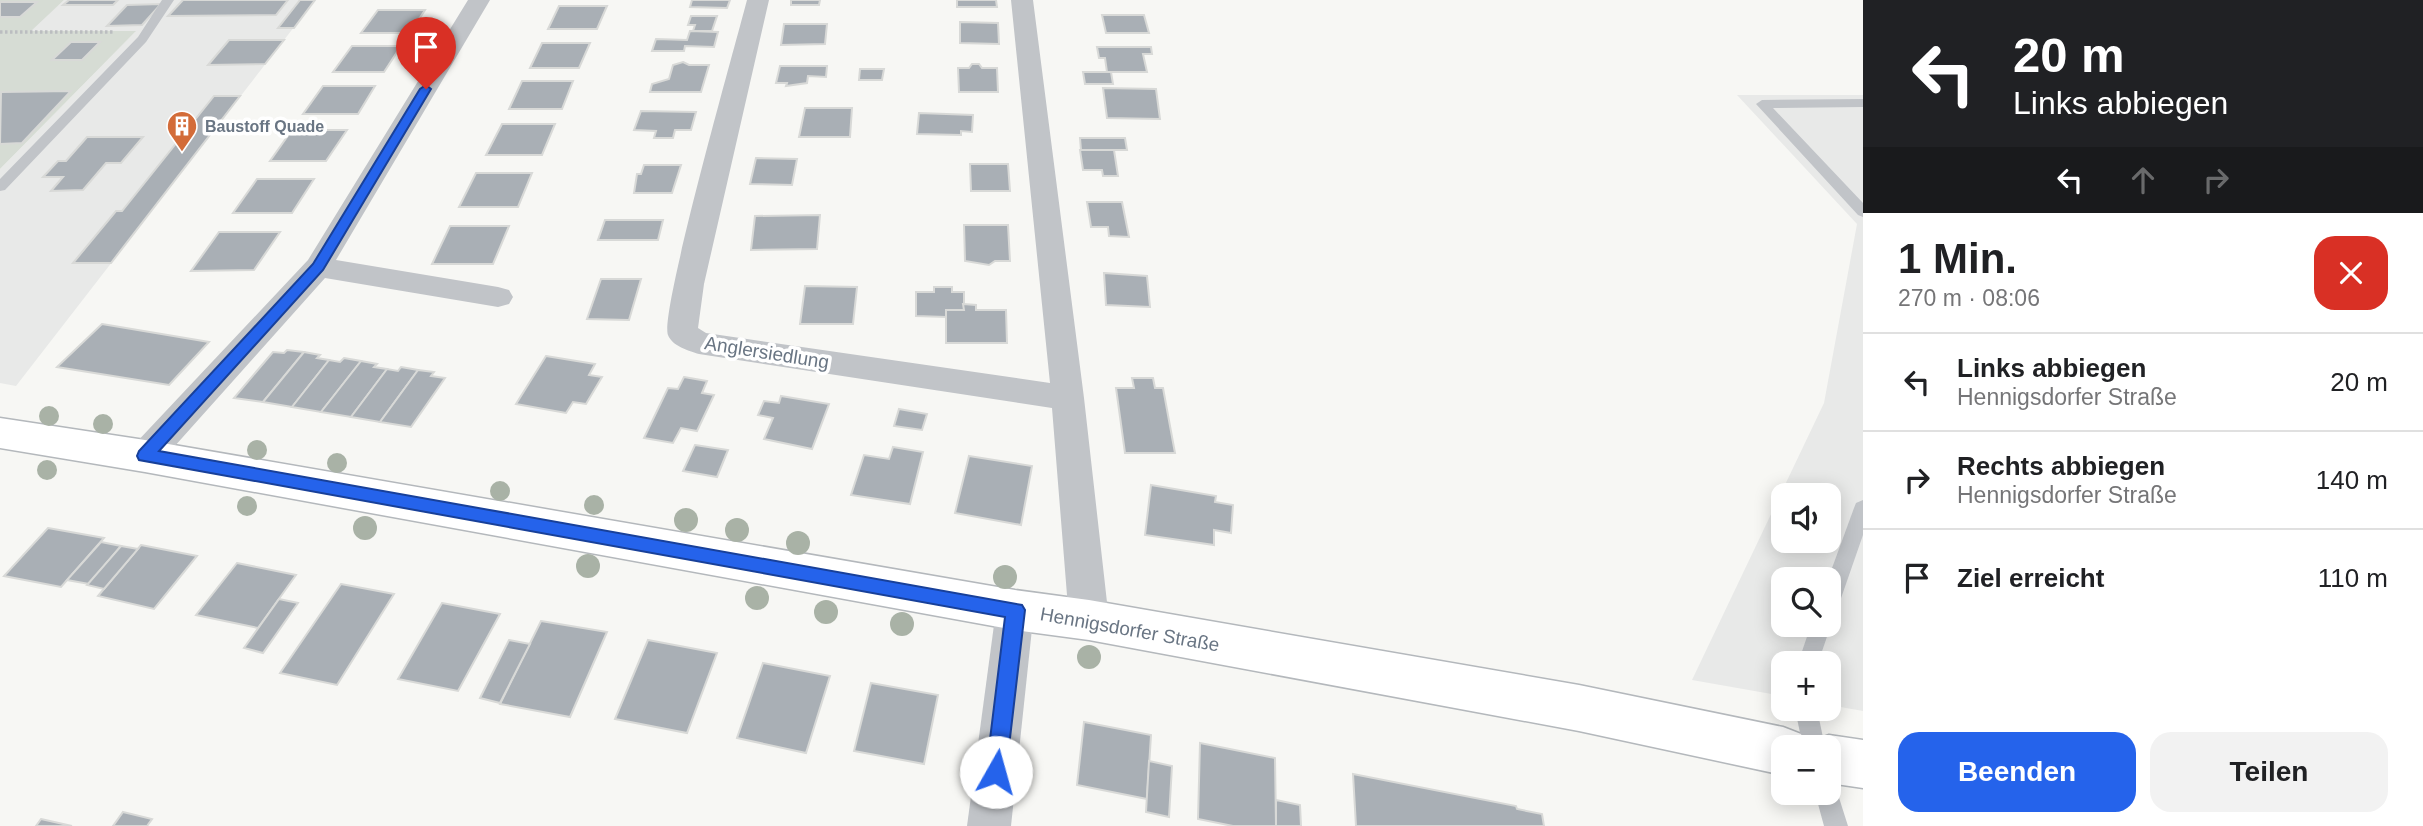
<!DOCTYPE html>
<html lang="de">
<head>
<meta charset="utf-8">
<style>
	body { margin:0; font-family:Helvetica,sans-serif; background:#f2f2f2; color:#202124; height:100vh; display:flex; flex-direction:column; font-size:26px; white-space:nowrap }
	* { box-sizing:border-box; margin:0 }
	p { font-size:23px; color:#757577 }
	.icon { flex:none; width:38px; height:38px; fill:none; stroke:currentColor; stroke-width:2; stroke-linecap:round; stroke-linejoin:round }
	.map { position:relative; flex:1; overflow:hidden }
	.side { display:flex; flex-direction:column; background:#fff; width:560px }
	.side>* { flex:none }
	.guide { background:#202124; color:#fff; overflow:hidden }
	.tools { position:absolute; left:1771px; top:483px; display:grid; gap:14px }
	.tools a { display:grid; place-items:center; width:70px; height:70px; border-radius:14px; background:#fff; box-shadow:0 4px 18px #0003; font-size:35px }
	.pin { position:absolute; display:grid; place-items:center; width:60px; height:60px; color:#fff; margin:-72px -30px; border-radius:50% 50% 50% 0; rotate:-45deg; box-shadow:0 0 7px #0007 }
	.pin .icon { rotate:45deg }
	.me { position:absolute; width:77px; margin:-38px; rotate:7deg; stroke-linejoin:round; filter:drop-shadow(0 0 5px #0008) }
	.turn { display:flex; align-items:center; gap:24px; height:147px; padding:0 35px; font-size:32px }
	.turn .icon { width:91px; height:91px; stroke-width:2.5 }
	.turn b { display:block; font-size:49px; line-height:60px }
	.lanes { display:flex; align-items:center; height:66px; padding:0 35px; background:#0003; justify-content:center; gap:35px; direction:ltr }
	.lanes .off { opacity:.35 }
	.round { display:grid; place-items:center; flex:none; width:74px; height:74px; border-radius:21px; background:#f2f2f2 }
	.headline { display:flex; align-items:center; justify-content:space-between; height:119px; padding:0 35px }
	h1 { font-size:42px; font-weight:800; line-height:52px }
	.cta { display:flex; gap:14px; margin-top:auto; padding:14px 35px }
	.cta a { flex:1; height:80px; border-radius:21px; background:#2563eb; color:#fff; font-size:28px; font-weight:800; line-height:80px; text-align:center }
	.cta a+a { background:#f2f2f2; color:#202124 }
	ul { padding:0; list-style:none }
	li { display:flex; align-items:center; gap:21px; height:98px; padding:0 35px; border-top:2px solid #e0e0e0 }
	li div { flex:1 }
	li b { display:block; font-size:26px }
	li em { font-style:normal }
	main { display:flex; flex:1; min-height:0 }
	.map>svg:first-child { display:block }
	.built { fill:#e8e9e8; fill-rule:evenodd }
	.green { fill:#d6dcd4 }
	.building { fill:#a9afb5; stroke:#d8d9d7; stroke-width:2 }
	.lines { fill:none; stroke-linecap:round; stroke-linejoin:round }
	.secondary-casing { stroke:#b4b8bc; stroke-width:3 }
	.path { stroke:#bbbdc0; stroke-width:3.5; stroke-dasharray:2.5 2.5; stroke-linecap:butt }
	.lane { fill:#c1c4c8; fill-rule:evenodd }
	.street { fill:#c1c4c8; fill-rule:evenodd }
	.secondary { fill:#fff; fill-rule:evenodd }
	.tree { fill:#a9b2a6 }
	.route { fill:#2563eb; stroke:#184099; stroke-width:2 }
	.labels { text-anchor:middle; stroke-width:7; stroke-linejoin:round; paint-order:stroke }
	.far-poi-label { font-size:16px; font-weight:bold; fill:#697583; stroke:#fff; text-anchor:start }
	.street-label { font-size:19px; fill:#697583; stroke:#fff }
</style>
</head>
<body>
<main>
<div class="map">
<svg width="1863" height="826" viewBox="0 0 1863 826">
	<rect width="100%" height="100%" fill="#f7f7f4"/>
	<g class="built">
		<polygon points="64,0 315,0 16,386 0,383 0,169 135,32 29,31"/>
		<path d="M 1737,95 L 1863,95 L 1863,711 L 1829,705 L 1829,663 L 1783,663 L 1783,696 L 1692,680 L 1824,403 L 1857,224 ZM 1783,495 L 1829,495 L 1829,541 L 1783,541 ZM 1783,579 L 1829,579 L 1829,625 L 1783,625 Z"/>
	</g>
	<polygon class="green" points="0,0 64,0 31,31 136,31 0,169"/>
	<g class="building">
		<polygon points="69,0 118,0 113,5 63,5"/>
		<polygon points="183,0 288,0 276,15 168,16"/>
		<polygon points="300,0 315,0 294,28 278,28"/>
		<polygon points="692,0 730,0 727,8 690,7"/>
		<polygon points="791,0 820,0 819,5 791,5"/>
		<polygon points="957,0 996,0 997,7 957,7"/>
		<polygon points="0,2 37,2 20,17 0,17"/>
		<polygon points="161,4 142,25 107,26 127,5"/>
		<polygon points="559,6 607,6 597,29 548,29"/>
		<polygon points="378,10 425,10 410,33 361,33"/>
		<polygon points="1102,15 1144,15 1149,33 1106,33"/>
		<polygon points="691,16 717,16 712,31 693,31 695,25 688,25"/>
		<polygon points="960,22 998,23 999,44 960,43"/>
		<polygon points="784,24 827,24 825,44 781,45"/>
		<polygon points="690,31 718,32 714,47 685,46 684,51 652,51 656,39 687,40"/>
		<polygon points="229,40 284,40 265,64 208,65"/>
		<polygon points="71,42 100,42 82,60 52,60"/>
		<polygon points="542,43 590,43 579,68 530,68"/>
		<polygon points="352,46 401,46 384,72 333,72"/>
		<polygon points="1097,47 1151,47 1152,54 1143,54 1147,72 1107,72 1105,58 1099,58"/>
		<polygon points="683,62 689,65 709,65 701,92 650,92 652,84 669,79 673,65"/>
		<polygon points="972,64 979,64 982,68 997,68 998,92 959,92 958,68 969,68"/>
		<polygon points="780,66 827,66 826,77 808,76 807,83 786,86 787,83 776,83"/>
		<polygon points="860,69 884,69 882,80 859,80"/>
		<polygon points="1083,72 1111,72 1113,84 1085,84"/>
		<polygon points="522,81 573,81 562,109 509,109"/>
		<polygon points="323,86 375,86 358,114 303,114"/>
		<polygon points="1103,88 1156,89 1160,119 1107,118"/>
		<polygon points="71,91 22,143 0,144 1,92"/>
		<polygon points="214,96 240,96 111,263 73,263 116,211 122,211"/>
		<polygon points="805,108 852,108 850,137 799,137"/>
		<polygon points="641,111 696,112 691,130 675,130 673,138 654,138 656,131 634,130"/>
		<polygon points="919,113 973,115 972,132 961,131 961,135 917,134"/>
		<polygon points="502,124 555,124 542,155 486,155"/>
		<polygon points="292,130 347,130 326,161 270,161"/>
		<polygon points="87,137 143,137 121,163 106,163 83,190 51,191 63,177 43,177 58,161 66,161"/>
		<polygon points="1080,138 1125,138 1127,150 1081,150"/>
		<polygon points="1080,150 1114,150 1118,176 1103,176 1102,170 1083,170"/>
		<polygon points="756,158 797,159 792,185 750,184"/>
		<polygon points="970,164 1008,164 1010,191 971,191"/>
		<polygon points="644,165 681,165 672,193 634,193 637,174 641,174"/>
		<polygon points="476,173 532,173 518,207 459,207"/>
		<polygon points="257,179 314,179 292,213 233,213"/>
		<polygon points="1087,202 1122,202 1129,237 1109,236 1108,227 1091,227"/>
		<polygon points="820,215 817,249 751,250 755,216"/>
		<polygon points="605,220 663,220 658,240 598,240"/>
		<polygon points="964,225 1008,225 1010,261 995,261 989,265 965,261"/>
		<polygon points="450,226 509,226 493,264 432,264"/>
		<polygon points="219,232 280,232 254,270 191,271"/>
		<polygon points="1104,273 1147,276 1150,307 1106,305"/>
		<polygon points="601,279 641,279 629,320 587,319"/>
		<polygon points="805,286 857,287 853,324 800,324"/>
		<polygon points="934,287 952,287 952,292 964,292 964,310 946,310 946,317 916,316 916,292 934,292"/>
		<polygon points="963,304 976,305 976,310 1006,310 1007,343 946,343 946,310 964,310"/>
		<polygon points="102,324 209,342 169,385 57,367"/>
		<polygon points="287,350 304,352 263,402 234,398 273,352 284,353"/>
		<polygon points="304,352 320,355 317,358 329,360 292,407 263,402"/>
		<polygon points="546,356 595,364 589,375 602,377 586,404 573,402 566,413 516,404"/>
		<polygon points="344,358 361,361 321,412 292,407 329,360 340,362"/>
		<polygon points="361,361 377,364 374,367 387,369 351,417 321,412"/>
		<polygon points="401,367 418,370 380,422 351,417 387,369 398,371"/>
		<polygon points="418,370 434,372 431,376 445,378 411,427 380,422"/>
		<polygon points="684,377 707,381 702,393 714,395 697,431 681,428 673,443 644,438 668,388 678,389"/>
		<polygon points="1132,378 1153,378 1155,388 1163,388 1175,453 1125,453 1116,388 1134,388"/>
		<polygon points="781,396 829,404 812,449 764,439 773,418 758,415 764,401 779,403"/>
		<polygon points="899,409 927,414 922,430 894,426"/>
		<polygon points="695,445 728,450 717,477 683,471"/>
		<polygon points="893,447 923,452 910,504 851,495 864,455 889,459"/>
		<polygon points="969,456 1032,466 1021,525 955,513"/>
		<polygon points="1151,485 1216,496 1215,502 1233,505 1231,533 1214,530 1214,545 1145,535"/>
		<polygon points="48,528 104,538 61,587 4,576"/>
		<polygon points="101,542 121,546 89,584 67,580"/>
		<polygon points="141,545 197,556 154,609 98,596"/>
		<polygon points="121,546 138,549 104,589 87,585"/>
		<polygon points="237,563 296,575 258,628 196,615"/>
		<polygon points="341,584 394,594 337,685 280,673"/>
		<polygon points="279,599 298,603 263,653 244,648"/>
		<polygon points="442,603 500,614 458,691 398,679"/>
		<polygon points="541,621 607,632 570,717 500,704"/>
		<polygon points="509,640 530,644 500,703 480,698"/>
		<polygon points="648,640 717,653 687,733 615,719"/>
		<polygon points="763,663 830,676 806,753 737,738"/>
		<polygon points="871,683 938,695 924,764 854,751"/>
		<polygon points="1084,722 1151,735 1147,799 1077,785"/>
		<polygon points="1200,743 1275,758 1276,826 1233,826 1198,819"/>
		<polygon points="1149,761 1172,766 1169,817 1146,812"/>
		<polygon points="1353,774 1516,806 1517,809 1542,814 1544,826 1356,826"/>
		<polygon points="1276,800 1300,805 1301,826 1276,826"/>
		<polygon points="123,812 152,819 147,826 113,826"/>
		<polygon points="41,819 72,826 36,826"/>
	</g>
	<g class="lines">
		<g class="secondary-casing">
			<g id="secondary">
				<polygon points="0,418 145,440 1015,590 1089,600 1579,685 1783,727 1801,734 1806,747 1783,747 1783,775 1579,731 1089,640 1015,630 145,472 0,448"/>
				<polygon points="1829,735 1863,740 1863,788 1829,783 1829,747 1809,747 1811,742"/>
			</g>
		</g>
		<polyline class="path" points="0,32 115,32"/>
		<g class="lane">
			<polygon points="162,0 174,0 146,42 5,190 0,191 0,179 138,37"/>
			<polygon points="1863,99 1863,107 1773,108 1863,203 1863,217 1858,215 1756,104 1762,100"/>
			<polygon points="1863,500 1863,535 1839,604 1836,610 1829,613 1828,579 1854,508 1856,503"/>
			<polygon points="1829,619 1831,625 1818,663 1798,663 1811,625 1829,625"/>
			<polygon points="1795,709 1817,709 1825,747 1803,747"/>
			<polygon points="1829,782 1835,785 1848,826 1824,826 1815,793 1829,793"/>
		</g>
		<g class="street">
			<polygon points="468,0 490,0 336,260 498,287 509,290 513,297 509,304 498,307 325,278 157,466 145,469 133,466 128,456 133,446 308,260"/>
			<path d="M 747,0 L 769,0 L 704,284 L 698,328 L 706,333 L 1050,383 L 1011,0 L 1033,0 L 1084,398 L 1109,620 L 1103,632 L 1089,637 L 1075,632 L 1069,620 L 1052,408 L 699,354 C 689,351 672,346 668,335 C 659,314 736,43 747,0 Z"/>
			<polygon points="1015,593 1029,598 1034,610 1011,826 967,826 996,610 1001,598"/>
		</g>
		<use href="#secondary" class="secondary"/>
	</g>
	<g class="tree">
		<circle cx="49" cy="416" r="10"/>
		<circle cx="103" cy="424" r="10"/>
		<circle cx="257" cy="450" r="10"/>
		<circle cx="337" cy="463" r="10"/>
		<circle cx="47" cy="470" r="10"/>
		<circle cx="500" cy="491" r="10"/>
		<circle cx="594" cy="505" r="10"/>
		<circle cx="247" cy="506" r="10"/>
		<circle cx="686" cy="520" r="12"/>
		<circle cx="365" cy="528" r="12"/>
		<circle cx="737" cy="530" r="12"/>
		<circle cx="798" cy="543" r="12"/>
		<circle cx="588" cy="566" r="12"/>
		<circle cx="1005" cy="577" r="12"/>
		<circle cx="757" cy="598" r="12"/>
		<circle cx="826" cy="612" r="12"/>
		<circle cx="902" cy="624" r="12"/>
		<circle cx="1089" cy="657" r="12"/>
	</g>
	<polygon class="route" points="426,85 431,89 323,270 159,451 1022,605 1025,610 1006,772 1003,779 996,782 989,779 986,772 1005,617 139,460 137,456 139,451 313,264 420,89"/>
	<defs>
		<g id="building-pin" transform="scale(1.575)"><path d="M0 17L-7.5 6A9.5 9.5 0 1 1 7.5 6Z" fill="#d36c39" stroke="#fff"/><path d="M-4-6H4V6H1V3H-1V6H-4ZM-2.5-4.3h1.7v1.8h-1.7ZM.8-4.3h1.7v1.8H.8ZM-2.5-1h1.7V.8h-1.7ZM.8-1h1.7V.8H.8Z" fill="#fff"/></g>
	</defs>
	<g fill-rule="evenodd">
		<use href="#building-pin" x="182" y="126"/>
	</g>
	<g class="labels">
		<g class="far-poi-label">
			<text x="205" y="132">Baustoff Quade</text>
		</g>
		<g class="street-label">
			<text transform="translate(767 352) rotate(9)" y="7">Anglersiedlung</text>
			<text transform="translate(1130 629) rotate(10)" y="7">Hennigsdorfer Straße</text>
		</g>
	</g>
</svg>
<div class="tools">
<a><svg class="icon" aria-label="sound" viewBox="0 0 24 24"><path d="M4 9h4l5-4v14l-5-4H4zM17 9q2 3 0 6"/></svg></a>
<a><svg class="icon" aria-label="search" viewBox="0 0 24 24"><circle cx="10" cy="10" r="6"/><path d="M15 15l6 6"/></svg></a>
<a>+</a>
<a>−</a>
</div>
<div class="pin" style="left:426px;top:89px;background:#d93025"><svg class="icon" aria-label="arrive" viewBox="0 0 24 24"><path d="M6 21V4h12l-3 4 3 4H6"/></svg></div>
<svg class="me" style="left:996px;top:772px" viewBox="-20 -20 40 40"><circle r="19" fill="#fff"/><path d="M0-13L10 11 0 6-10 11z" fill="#2563eb"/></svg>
</div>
<section class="side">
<div class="guide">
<div class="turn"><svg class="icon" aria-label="left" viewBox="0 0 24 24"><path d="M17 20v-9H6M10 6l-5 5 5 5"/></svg><div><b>20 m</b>Links abbiegen</div></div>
<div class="lanes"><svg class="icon" aria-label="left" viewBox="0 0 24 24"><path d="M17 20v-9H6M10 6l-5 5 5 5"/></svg><svg class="icon off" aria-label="ahead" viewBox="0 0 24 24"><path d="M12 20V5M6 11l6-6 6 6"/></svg><svg class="icon off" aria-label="right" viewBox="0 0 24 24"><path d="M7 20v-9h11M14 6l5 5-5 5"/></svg></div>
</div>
<div class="headline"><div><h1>1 Min.</h1><p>270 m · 08:06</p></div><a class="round" style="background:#d93025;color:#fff"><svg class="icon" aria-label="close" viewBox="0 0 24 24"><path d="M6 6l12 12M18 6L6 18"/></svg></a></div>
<ul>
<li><svg class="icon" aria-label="left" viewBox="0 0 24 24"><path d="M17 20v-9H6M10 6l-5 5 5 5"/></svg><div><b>Links abbiegen</b><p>Hennigsdorfer Straße</p></div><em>20 m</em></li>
<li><svg class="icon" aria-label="right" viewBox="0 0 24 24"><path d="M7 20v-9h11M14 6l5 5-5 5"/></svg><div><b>Rechts abbiegen</b><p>Hennigsdorfer Straße</p></div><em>140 m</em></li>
<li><svg class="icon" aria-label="arrive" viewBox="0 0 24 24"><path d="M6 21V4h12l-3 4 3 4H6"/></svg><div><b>Ziel erreicht</b></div><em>110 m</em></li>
</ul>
<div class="cta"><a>Beenden</a><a>Teilen</a></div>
</section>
</main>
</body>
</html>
